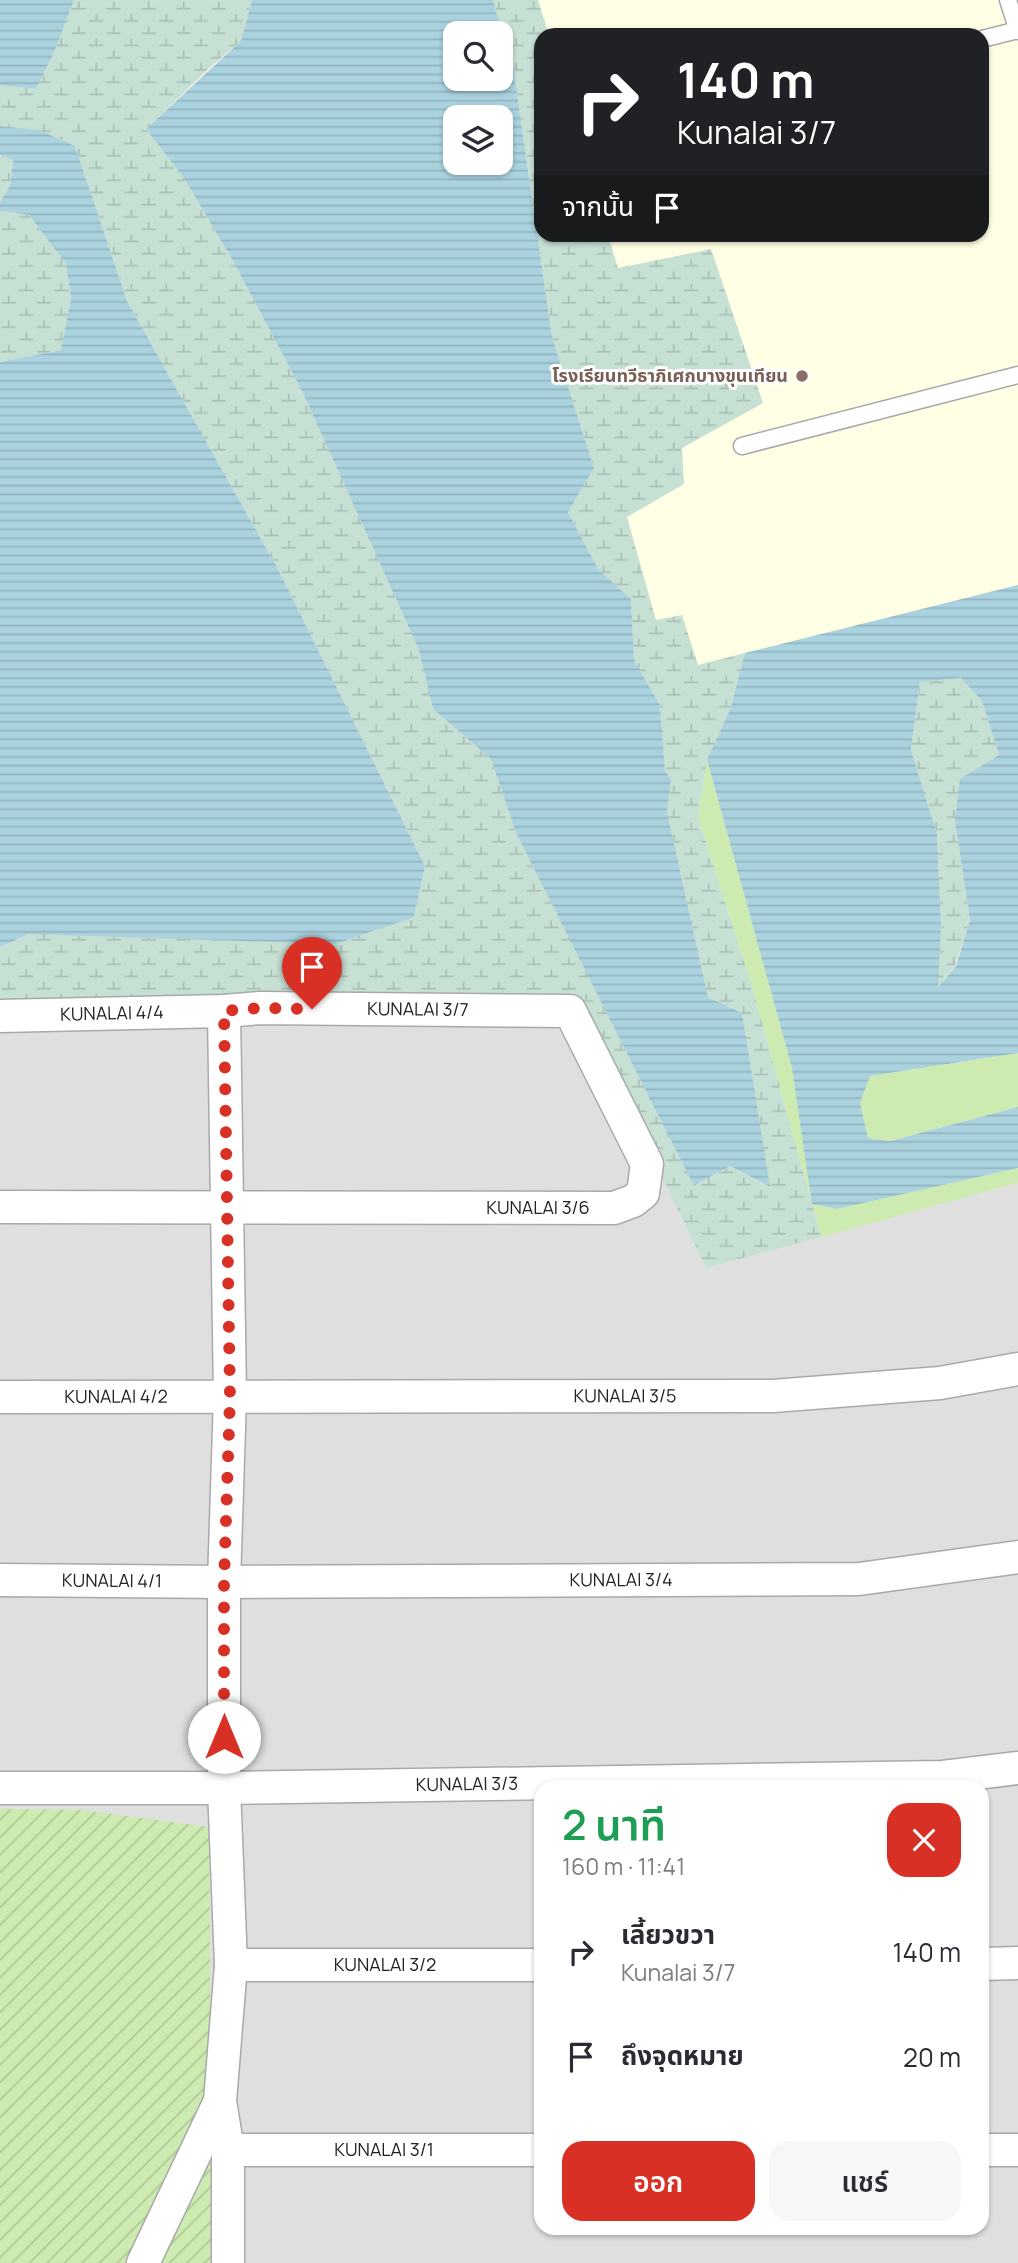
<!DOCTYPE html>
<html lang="th">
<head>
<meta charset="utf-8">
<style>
	body { margin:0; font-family:Manrope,"Noto Sans Thai",sans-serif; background:#f7f7f7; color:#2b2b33; height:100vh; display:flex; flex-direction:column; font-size:26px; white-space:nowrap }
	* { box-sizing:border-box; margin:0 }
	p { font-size:23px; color:#7c7c81 }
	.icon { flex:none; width:38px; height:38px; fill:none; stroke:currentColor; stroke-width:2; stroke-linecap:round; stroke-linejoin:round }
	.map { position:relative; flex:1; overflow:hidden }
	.details { position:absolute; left:534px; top:1780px; width:455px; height:455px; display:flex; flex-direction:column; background:#fff; border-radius:21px; box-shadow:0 2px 5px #0004 }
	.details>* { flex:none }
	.hud { position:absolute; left:534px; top:28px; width:455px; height:214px; border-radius:21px; box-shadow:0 2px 5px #0004; background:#202124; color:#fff; overflow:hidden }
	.fabs { position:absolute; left:443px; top:21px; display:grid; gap:14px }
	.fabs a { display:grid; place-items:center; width:70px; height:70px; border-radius:14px; background:#fff; box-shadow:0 2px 5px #0004; font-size:35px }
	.pin { position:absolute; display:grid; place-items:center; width:60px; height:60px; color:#fff; margin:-72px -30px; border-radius:50% 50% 50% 0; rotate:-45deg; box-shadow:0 0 7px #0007 }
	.pin .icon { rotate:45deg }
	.me { position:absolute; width:77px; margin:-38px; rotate:0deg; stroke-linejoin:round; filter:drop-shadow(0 0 5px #0008) }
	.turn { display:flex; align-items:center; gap:24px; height:147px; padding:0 28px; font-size:32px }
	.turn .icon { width:91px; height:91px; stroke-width:2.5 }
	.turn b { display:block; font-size:49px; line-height:60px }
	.then { display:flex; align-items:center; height:66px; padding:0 28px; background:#0003; gap:14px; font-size:26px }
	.round { display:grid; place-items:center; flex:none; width:74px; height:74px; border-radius:21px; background:#f7f7f7 }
	.summary { display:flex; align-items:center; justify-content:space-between; height:119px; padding:0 28px }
	h1 { font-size:42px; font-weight:600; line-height:52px; color:#1e9e55 }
	.button { display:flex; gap:14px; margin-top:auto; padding:14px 28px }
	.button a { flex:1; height:80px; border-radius:21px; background:#d93025; color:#fff; font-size:28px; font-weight:600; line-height:80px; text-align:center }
	.button a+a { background:#f7f7f7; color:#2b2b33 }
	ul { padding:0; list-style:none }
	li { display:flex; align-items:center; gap:21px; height:105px; padding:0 28px }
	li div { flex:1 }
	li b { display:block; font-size:26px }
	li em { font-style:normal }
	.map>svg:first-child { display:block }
	.residential { fill:#e0dfdf; fill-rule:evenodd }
	.education { fill:#ffffe5 }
	.grass { fill:#cdebb0 }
	.wetland { fill:url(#wetland-marsh) }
	.garden { fill:url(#garden-furrows) }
	.water { fill:url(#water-rules); fill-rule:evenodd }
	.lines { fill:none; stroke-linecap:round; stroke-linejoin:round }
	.lane-casing { stroke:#a9a9a9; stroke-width:19 }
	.street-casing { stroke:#a9a9a9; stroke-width:35 }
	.lane { stroke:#fff; stroke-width:16 }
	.street { stroke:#fff; stroke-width:32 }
	.route { stroke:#d93025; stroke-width:12; stroke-dasharray:0 21.6 }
	.education-dot { fill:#8d6e63; stroke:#fff; stroke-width:2.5 }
	.labels { text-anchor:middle; stroke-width:6; stroke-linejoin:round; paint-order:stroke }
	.education-label { font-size:18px; font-weight:bold; fill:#785e54; stroke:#fff; text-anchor:end }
	.street-label { font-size:18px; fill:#222; stroke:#fff }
</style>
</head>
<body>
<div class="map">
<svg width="1018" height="2263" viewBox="0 0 1018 2263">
	<defs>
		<pattern id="wetland-marsh" width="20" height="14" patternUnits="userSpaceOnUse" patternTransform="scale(1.75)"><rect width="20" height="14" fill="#c6e0d4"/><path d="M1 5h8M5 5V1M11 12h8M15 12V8" fill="none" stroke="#aac0b6"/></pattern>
		<pattern id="garden-furrows" width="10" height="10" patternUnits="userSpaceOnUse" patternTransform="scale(1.75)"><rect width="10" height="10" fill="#cdebb0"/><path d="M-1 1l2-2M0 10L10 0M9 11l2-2" fill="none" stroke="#b0c997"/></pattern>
		<pattern id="water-rules" width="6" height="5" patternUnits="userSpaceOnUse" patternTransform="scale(1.75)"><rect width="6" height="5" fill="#aad3df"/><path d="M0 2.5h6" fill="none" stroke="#92b5bf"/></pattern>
	</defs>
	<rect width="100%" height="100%" fill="#f2efe9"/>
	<path class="residential" d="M 577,1003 L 706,1268 L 1018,1183 L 1018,2263 L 0,2263 L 0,1004 ZM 541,1787 L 982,1787 L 982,2228 L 541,2228 Z"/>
	<polygon class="education" points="481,0 1018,0 1018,585 670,672 547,235 982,234 982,35 541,35 500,33"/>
	<g class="grass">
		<polygon points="707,760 792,1068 815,1205 837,1209 1018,1168 1018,1183 821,1237 753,990 698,817"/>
		<polygon points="1018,1053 1018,1107 890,1141 868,1138 860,1103 870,1076"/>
	</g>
	<g class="wetland">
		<polygon points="74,0 252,0 241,41 209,68 146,129 184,178 233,261 302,391 419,650 433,709 491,759 516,833 695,1186 730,1166 769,1187 742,1013 708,997 667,812 671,780 665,770 660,705 634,660 631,599 598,569 568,512 594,468 552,337 514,73 493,0 538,0 549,35 541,35 541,234 608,235 618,268 711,249 763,403 682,448 684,484 627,517 656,620 682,615 698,665 745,653 731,707 707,760 698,817 753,990 821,1237 706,1268 577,1003 0,1004 0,947 29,934 414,917 425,866 279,571 127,301 75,146 39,130 0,126 0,85 36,89 55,50"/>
		<polygon points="0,155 13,160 10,186 0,202"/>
		<polygon points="0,211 29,215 66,264 71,299 61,350 0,362"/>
		<polygon points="961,678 982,701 999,755 955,821 970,920 955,966 937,988 941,925 937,834 911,750 920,682"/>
	</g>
	<polygon class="garden" points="0,1809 82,1810 209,1827 212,2263 0,2263"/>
	<g class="water">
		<polygon points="0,0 74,0 55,50 36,89 0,85"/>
		<path d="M 252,0 L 493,0 L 514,73 L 552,337 L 594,468 L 568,512 L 598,569 L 631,599 L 634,660 L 660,705 L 665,770 L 671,780 L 667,812 L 708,997 L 742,1013 L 770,1187 L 730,1166 L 694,1186 L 516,833 L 491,759 L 433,709 L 419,650 L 302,391 L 233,261 L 184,178 L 146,129 L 241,41 ZM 500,33 L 500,79 L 455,79 L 455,33 ZM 455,117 L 500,117 L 500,163 L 455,163 Z"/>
		<polygon points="0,126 39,130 75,146 127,301 279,571 425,866 414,917 335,944 29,934 0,947 0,362 61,350 71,299 66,264 29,215 0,211 0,202 10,186 13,160 0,155"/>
		<path d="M 1018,585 L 1018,1053 L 870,1076 L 860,1103 L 868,1138 L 890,1141 L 1018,1107 L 1018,1168 L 837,1209 L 812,1204 L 792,1068 L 707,760 L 731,707 L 745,653 ZM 961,678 L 982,701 L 999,755 L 960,779 L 955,821 L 970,920 L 956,966 L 938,987 L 941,925 L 937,834 L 911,750 L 920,682 Z"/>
	</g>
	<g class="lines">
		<g class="lane-casing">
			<g id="lane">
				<polyline points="1008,0 1018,31"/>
				<polyline points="982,39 1018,30"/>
				<polyline points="742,446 1018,375"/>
			</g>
		</g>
		<g class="street-casing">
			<g id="street">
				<polyline points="224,1011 230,1397 224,1582 224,1788 231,1965 220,2101 228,2150 228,2263"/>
				<path id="s1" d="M 0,1016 L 224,1011 L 260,1008 L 570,1011 L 647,1164 L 643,1193 L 633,1201 L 614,1208 L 0,1207"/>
				<path id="s2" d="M 0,1397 L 773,1396 L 940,1383 L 1018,1369"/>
				<path id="s3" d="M 0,1580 L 224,1582 L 859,1579 L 1018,1557"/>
				<path id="s4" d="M 0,1788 L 224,1788 L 943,1777 L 1018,1768"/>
				<polyline points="982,1964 1018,1963"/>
				<path id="s5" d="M 231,1965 L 541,1965"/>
				<path id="s6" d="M 228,2150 L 541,2150"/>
				<polyline points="982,2150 1018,2150"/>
				<polyline points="143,2263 220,2101"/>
			</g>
		</g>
		<use href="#lane" class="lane"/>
		<use href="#street" class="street"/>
	</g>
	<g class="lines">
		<polyline class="route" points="224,1737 224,1582 230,1397 224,1011 260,1008 312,1009"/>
	</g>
	<circle class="education-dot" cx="802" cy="376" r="7"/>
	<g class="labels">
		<g class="education-label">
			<text x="788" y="382">โรงเรียนทวีธาภิเศกบางขุนเทียน</text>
		</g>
		<g class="street-label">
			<text dy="6" stroke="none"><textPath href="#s1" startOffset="418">KUNALAI 3/7</textPath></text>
			<text dy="6" stroke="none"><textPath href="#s1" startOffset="112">KUNALAI 4/4</textPath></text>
			<text x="538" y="1214">KUNALAI 3/6</text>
			<text dy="6" stroke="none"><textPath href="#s2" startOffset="625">KUNALAI 3/5</textPath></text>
			<text dy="6" stroke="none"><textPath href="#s2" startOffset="116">KUNALAI 4/2</textPath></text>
			<text dy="6" stroke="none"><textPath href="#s3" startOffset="621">KUNALAI 3/4</textPath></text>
			<text dy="6" stroke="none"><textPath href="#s3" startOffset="112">KUNALAI 4/1</textPath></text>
			<text dy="6" stroke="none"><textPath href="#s4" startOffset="467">KUNALAI 3/3</textPath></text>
			<text dy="6" stroke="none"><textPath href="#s5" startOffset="154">KUNALAI 3/2</textPath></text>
			<text dy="6" stroke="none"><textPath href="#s6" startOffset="156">KUNALAI 3/1</textPath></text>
		</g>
	</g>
</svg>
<div class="fabs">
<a><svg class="icon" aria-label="search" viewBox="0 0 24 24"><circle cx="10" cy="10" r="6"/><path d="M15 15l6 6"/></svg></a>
<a><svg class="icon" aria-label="layers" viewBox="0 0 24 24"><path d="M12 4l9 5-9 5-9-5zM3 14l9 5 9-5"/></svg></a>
</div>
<div class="pin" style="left:312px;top:1009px;background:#d93025"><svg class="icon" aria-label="arrive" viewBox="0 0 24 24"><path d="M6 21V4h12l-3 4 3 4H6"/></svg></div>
<svg class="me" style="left:224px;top:1737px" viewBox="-20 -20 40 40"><circle r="19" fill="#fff"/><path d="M0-13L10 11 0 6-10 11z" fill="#d93025"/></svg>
<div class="hud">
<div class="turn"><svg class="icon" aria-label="right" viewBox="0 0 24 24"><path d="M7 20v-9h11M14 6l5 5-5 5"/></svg><div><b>140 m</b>Kunalai 3/7</div></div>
<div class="then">จากนั้น<svg class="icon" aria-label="arrive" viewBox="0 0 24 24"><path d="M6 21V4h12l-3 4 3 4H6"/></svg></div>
</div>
<section class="details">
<div class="summary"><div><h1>2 นาที</h1><p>160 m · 11:41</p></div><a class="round" style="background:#d93025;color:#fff"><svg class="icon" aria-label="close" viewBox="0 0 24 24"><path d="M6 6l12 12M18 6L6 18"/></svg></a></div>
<ul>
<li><svg class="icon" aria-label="right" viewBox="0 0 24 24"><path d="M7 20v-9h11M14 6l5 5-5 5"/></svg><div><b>เลี้ยวขวา</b><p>Kunalai 3/7</p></div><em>140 m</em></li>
<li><svg class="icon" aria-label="arrive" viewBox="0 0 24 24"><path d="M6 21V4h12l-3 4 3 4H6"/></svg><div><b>ถึงจุดหมาย</b></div><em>20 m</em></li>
</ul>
<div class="button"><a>ออก</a><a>แชร์</a></div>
</section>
</div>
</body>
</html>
